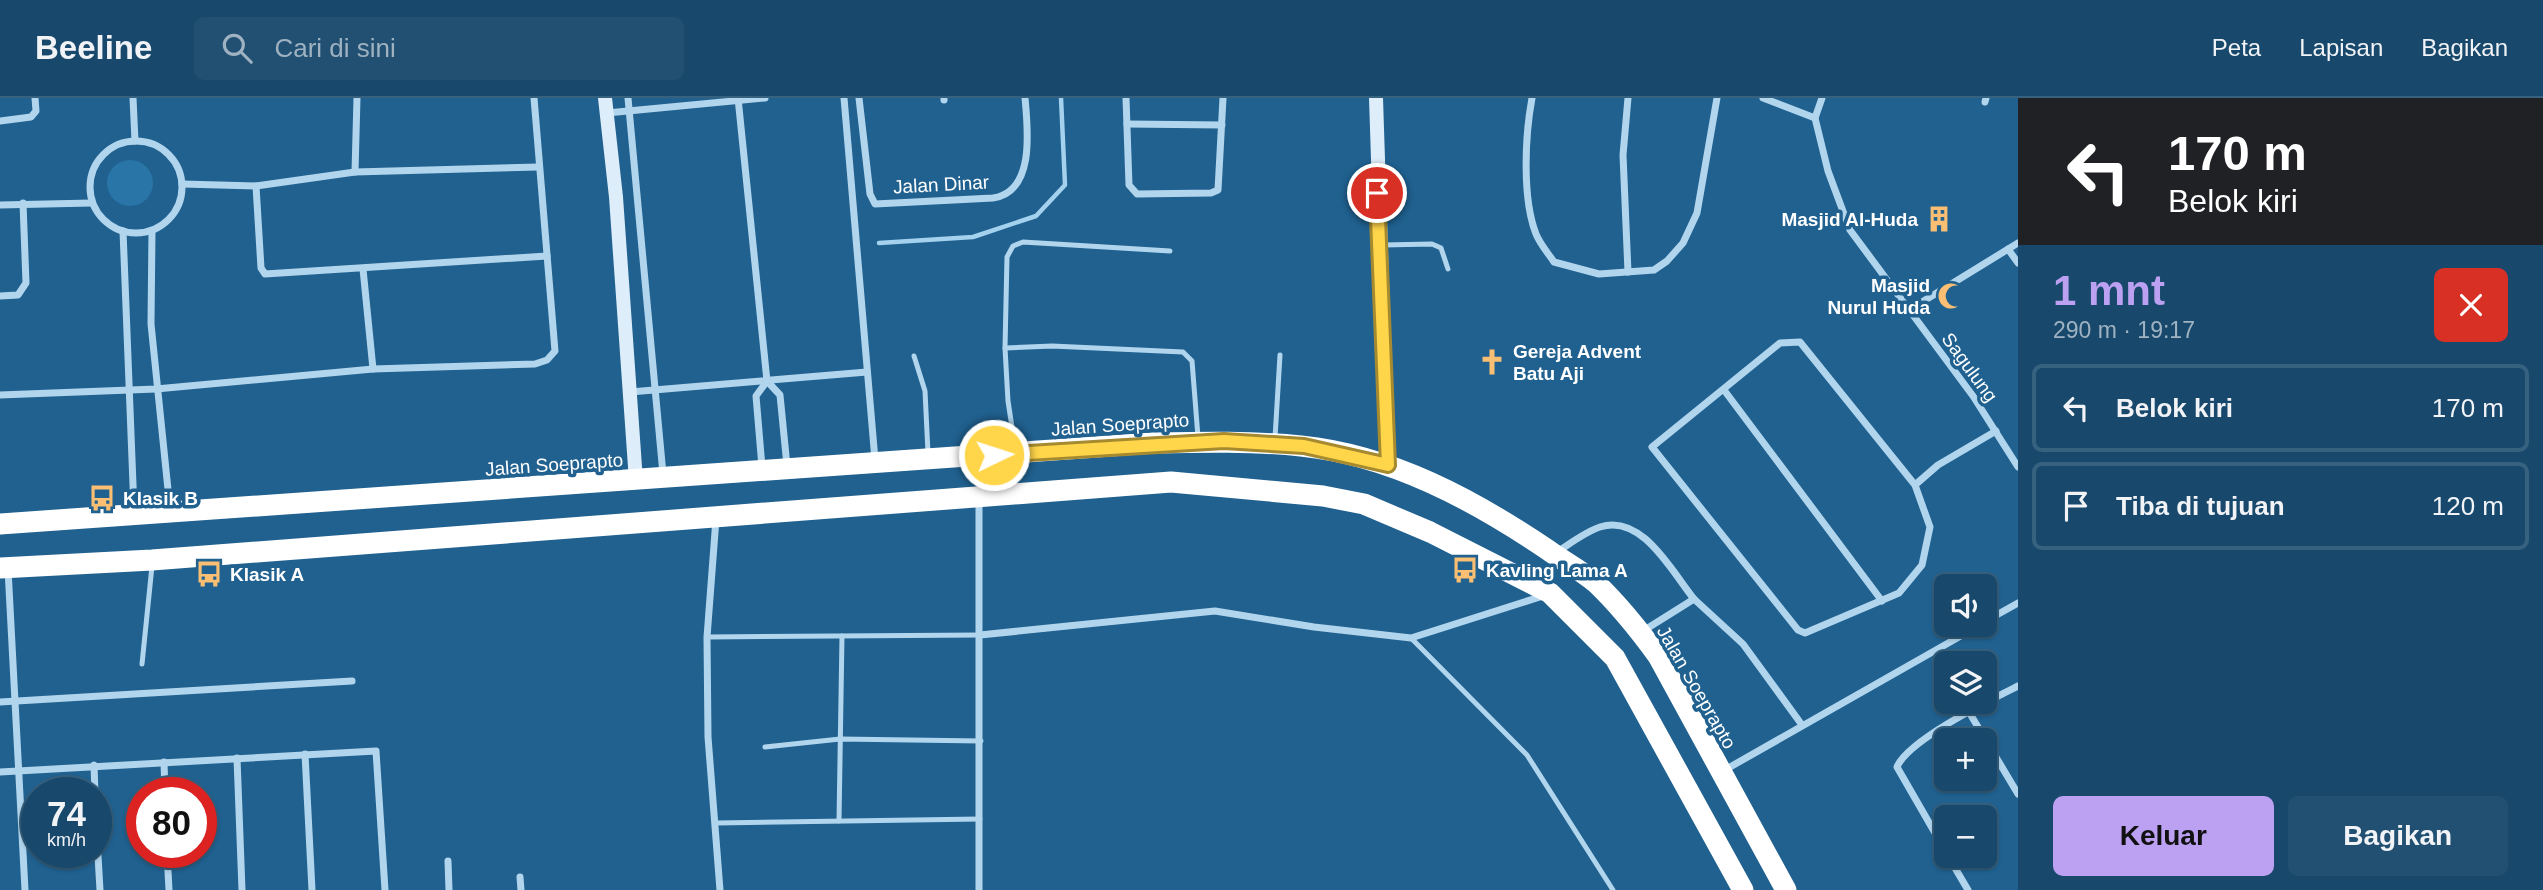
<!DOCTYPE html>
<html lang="id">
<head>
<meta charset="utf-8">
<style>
	body { margin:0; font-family:Helvetica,sans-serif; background:#215072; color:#f1f3f6; height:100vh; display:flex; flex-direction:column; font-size:26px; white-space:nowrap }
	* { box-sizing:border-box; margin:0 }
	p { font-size:23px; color:#9fb2c2 }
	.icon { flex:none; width:38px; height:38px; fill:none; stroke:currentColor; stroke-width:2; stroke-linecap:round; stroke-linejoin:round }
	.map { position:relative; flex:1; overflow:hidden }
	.details { display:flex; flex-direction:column; background:#18496c; width:525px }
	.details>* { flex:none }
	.hud { background:#202124; color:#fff; overflow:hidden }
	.controls { position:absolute; left:1934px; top:476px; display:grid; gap:14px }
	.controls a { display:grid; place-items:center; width:63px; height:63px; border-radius:10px; background:#18496c; box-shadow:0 2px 5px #0004,0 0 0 2px #36617f; font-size:35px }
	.speed { position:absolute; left:21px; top:679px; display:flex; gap:14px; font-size:35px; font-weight:700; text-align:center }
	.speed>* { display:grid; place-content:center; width:91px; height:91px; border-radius:50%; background:#18496c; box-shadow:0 2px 5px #0004,0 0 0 2px #36617f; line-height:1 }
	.speed small { font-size:18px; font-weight:400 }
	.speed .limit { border:10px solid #d22; background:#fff; color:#111 }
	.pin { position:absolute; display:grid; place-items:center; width:60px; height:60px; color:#fff; margin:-30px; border:4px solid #fff; border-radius:50%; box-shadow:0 2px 7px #0007 }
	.me { position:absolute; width:77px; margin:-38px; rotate:86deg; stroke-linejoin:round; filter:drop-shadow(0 0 5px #0008) }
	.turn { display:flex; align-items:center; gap:24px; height:147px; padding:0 35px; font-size:32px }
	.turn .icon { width:91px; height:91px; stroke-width:2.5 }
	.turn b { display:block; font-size:49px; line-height:60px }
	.round { display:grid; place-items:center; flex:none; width:74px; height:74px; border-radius:10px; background:#215072 }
	.head { display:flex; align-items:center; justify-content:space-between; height:119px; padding:0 35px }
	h1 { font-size:42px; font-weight:700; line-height:52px; color:#bca0f2 }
	.button { display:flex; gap:14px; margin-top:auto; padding:14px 35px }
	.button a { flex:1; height:80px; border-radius:10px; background:#bca0f2; color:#111; font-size:28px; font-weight:700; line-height:80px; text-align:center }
	.button a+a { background:#215072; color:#f1f3f6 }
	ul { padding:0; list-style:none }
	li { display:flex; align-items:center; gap:21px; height:88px; margin:0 14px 10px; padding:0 21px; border:4px solid #36617f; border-radius:10px }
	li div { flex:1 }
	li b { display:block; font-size:26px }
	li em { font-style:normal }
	header { display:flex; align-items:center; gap:42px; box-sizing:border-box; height:98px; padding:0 35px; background:#18496c; border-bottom:2px solid #36617f }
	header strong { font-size:33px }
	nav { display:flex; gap:38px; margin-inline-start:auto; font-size:24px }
	.search { width:490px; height:63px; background:#215072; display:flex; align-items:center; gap:18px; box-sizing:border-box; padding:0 24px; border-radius:10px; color:#9fb2c2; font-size:26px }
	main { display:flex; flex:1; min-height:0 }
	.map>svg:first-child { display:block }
	.green { fill:#2a75a8 }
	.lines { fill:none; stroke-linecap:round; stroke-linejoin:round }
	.stream { stroke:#a4d1ee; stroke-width:4.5 }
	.lane { stroke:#b1d5ed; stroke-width:5 }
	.street { stroke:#b1d5ed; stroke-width:7 }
	.secondary { stroke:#ddedfa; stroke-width:14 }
	.highway { stroke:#fff; stroke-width:21 }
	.route-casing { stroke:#a68a30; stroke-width:18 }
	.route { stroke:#ffd54a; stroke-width:12 }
	.labels { text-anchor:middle; stroke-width:7; stroke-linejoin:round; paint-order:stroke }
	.street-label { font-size:19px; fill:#fff; stroke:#206190 }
	.poi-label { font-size:19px; font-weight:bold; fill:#fff; stroke:#206190; text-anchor:start }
</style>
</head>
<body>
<header>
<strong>Beeline</strong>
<div class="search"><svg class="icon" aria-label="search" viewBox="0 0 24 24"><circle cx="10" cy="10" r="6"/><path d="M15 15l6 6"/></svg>Cari di sini</div>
<nav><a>Peta</a><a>Lapisan</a><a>Bagikan</a></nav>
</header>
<main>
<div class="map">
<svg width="2018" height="792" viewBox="0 0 2018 792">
	<rect width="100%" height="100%" fill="#206190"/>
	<circle class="green" cx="130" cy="85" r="23"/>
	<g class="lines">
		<polyline class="stream" points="879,145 973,139 1036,118 1065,87 1061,0"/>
		<g class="lane">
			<polyline points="1383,147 1432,146 1441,150 1448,171"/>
			<polyline points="1005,250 1007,159 1013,148 1023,144 1170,153"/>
			<polyline points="914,258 925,293 928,355"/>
			<polyline points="1275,340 1280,257"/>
			<polyline points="1015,349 1008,303 1005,250 1052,248 1183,254 1192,263 1198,339"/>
			<polyline points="707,539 980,537"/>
			<polyline points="1411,540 1527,657 1613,792"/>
			<polyline points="142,566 152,468"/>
			<polyline points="765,649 840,641 981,643"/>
			<polyline points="839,723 842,538"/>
			<polyline points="717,725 980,721"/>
		</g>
		<g class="street">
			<polyline points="133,0 135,43"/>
			<polyline points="628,0 663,376"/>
			<polyline points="738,0 767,283 780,297 787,368"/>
			<polyline points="844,0 875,362"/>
			<path d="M 859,0 L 870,96 L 875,106 L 993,100 C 1035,94 1028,32 1025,0"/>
			<polyline points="944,0 944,2"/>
			<polyline points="1126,0 1129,87 1137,96 1211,95 1218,92 1223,0"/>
			<path d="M 1532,0 C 1525,38 1522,100 1536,136 C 1540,146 1548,155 1554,164 L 1599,176 L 1654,172 L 1667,163 L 1683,145 L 1697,115 L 1717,0"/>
			<polyline points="1763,0 1815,20"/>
			<polyline points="1822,0 1815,20 1828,73 1850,132 1973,298 2018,369"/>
			<polyline points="1985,4 1986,0"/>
			<polyline points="607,15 765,0"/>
			<polyline points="0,23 31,19 36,13 35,0"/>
			<polyline points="1127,26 1222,27"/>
			<circle cx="136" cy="89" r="46"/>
			<polyline points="355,74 357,0"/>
			<polyline points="182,86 256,88 355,74 538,69"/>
			<polyline points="256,88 261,170 265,176 547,158"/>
			<polyline points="0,107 92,105"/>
			<polyline points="123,133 134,412"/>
			<polyline points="152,133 151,226 170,411"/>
			<polyline points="2008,151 2018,165"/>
			<polyline points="363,171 373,271"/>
			<polyline points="1628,174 1623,57 1628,0"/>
			<polyline points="0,198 18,197 26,185 23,105"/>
			<polyline points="1909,212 2018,145"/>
			<polyline points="1724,292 1882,503"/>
			<polyline points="630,294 867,274"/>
			<polyline points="0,297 156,291 373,271 535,266 547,262 555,253 534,0"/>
			<polyline points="762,369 756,298 767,283"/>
			<polyline points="1915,387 1800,244 1780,245 1652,349 1798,532 1805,535 1899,495 1922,467 1930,429 1915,387 1938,367 1996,333"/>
			<polyline points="979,401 979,792"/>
			<polyline points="716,421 707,539 708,639 720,792"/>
			<path d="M 1557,454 C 1571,445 1585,434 1600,429 C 1642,415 1672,474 1694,501"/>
			<polyline points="8,471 25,792"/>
			<polyline points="1984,524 2018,505"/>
			<polyline points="1643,533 1694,501 1743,546 1802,627"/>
			<polyline points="980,537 1215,513 1314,529 1411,540 1543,498"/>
			<polyline points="0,604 352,583"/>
			<polyline points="1969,614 2018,696"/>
			<polyline points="305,656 312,792"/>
			<polyline points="237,660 242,792"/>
			<polyline points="164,664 165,695"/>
			<polyline points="94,667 95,695"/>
			<polyline points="1723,673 1980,527"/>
			<polyline points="0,674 376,653 385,792"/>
			<polyline points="96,723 100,792"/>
			<polyline points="167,754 169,792"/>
			<path d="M 1946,754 L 1897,669 C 1908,642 1990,602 2018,588"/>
			<polyline points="1948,758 1968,792"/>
			<polyline points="448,763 449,792"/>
			<polyline points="520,779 521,792"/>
		</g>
		<g class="secondary">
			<polyline points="605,0 616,99 636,383"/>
			<polyline points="1376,0 1388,367"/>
		</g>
		<g class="highway">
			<path d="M 0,426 L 1153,345 C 1203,344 1252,343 1301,348 C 1391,357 1474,402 1548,452 C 1563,463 1582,473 1596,485 C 1619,507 1639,532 1658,558 L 1786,792"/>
			<polyline points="0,470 152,462 1171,384 1323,398 1364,406 1430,434 1550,495 1615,560 1743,792"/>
		</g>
	</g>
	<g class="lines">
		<g class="route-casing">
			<polyline id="route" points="994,357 1224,343 1304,348 1388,367 1377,95"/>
		</g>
		<use href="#route" class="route"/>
	</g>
	<defs>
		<g id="building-bare" transform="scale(2.1)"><path d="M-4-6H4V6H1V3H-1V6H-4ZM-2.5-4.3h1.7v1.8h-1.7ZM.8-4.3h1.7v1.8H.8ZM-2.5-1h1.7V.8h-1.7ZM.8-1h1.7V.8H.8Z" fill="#fabf72" stroke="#206190" stroke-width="2.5" paint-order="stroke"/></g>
		<g id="mosque-bare" transform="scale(2.1)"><path d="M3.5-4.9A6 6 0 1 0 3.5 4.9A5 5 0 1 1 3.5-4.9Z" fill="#fabf72" stroke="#206190" stroke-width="2.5" paint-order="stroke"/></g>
		<g id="church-bare" transform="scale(2.1)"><path d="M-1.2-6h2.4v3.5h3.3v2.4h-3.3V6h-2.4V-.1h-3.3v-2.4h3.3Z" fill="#fabf72" stroke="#206190" stroke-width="2.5" paint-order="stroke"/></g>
		<g id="bus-bare" transform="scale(2.1)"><path d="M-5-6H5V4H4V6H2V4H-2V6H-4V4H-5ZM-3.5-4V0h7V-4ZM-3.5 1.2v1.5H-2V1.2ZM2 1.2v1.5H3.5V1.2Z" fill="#fabf72" stroke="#206190" stroke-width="2.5" paint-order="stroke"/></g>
	</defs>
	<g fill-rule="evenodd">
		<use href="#building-bare" x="1939" y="121"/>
		<use href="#mosque-bare" x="1951" y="198"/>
		<use href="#church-bare" x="1492" y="264"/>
		<use href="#bus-bare" x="102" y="400"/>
		<use href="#bus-bare" x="1465" y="472"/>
		<use href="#bus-bare" x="209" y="476"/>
	</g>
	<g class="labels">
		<g class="street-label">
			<text transform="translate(941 86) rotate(-3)" y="7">Jalan Dinar</text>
			<text transform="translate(1970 269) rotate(54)" y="7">Sagulung</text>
			<text transform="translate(1120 326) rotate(-4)" y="7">Jalan Soeprapto</text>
			<text transform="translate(554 366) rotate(-4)" y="7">Jalan Soeprapto</text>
			<text transform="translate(1697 589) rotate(60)" y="7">Jalan Soeprapto</text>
		</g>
		<g class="poi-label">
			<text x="1918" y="128" text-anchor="end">Masjid Al-Huda</text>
			<text x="1930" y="194" text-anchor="end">Masjid<tspan x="1930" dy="22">Nurul Huda</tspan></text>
			<text x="1513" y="260">Gereja Advent<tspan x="1513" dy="22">Batu Aji</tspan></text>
			<text x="123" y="407">Klasik B</text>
			<text x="1486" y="479">Kavling Lama A</text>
			<text x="230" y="483">Klasik A</text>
		</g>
	</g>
</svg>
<div class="controls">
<a><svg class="icon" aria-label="sound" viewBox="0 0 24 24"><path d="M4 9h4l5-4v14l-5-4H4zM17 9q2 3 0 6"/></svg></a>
<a><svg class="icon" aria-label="layers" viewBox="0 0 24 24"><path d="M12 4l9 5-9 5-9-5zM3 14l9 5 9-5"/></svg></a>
<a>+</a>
<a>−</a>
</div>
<div class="speed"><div>74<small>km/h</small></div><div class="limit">80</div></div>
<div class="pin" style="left:1377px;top:95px;background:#d93025"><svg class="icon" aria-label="arrive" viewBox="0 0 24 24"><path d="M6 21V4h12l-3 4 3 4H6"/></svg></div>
<svg class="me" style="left:994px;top:357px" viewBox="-20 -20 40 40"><circle r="17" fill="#ffd54a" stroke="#fff" stroke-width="3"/><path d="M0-11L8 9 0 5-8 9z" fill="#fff"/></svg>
</div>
<section class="details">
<div class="hud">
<div class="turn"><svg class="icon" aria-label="left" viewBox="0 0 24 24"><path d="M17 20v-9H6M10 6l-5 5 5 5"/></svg><div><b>170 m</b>Belok kiri</div></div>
</div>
<div class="head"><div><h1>1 mnt</h1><p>290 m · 19:17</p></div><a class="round" style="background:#d93025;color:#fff"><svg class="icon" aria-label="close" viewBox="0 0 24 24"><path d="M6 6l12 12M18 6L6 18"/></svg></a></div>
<ul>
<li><svg class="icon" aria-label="left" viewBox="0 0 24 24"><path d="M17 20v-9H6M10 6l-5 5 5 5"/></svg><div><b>Belok kiri</b></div><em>170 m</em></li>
<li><svg class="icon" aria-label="arrive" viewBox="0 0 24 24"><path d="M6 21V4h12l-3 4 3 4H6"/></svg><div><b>Tiba di tujuan</b></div><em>120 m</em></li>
</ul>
<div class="button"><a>Keluar</a><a>Bagikan</a></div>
</section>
</main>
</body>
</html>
